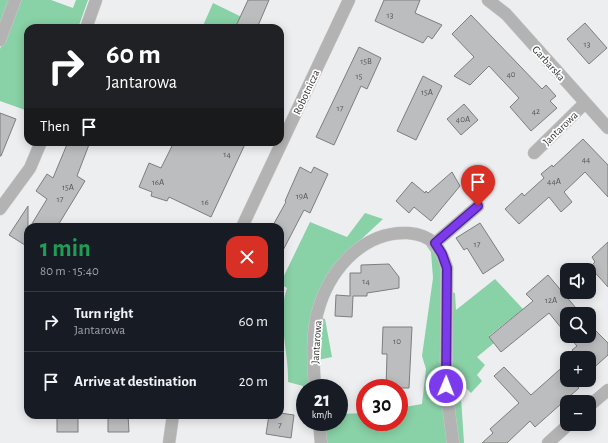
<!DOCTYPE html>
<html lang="en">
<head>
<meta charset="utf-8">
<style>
	body { margin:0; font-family:"Alegreya Sans",sans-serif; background:#20242c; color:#f1f3f6; height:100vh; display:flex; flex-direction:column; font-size:15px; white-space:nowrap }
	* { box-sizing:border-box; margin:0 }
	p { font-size:13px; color:#9ea1a6 }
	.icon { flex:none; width:22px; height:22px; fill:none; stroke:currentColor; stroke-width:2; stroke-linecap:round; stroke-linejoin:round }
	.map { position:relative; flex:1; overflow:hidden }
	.panel { position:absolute; left:24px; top:223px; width:260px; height:196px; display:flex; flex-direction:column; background:#171b24; border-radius:12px; box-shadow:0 2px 10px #0003 }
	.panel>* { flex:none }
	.hud { position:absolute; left:24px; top:24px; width:260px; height:122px; border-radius:12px; box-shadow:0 2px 10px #0003; background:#202124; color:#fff; overflow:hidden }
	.controls { position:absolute; left:560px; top:263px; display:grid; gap:8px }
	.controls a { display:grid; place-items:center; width:36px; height:36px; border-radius:8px; background:#171b24; box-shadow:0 2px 10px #0003; font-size:20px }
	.speed { position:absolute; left:296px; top:379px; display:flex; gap:8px; font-size:20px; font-weight:700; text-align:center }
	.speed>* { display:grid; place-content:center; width:52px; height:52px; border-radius:50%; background:#171b24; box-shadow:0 2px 10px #0003; line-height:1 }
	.speed small { font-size:10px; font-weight:400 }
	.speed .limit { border:6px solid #d22; background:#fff; color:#111 }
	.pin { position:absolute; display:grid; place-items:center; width:34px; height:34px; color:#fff; margin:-41px -17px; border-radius:50% 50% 50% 0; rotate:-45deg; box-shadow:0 0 4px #0007 }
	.pin .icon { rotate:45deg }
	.me { position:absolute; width:44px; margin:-22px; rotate:1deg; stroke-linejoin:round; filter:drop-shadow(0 0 3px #0008) }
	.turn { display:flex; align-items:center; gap:14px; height:84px; padding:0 16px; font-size:18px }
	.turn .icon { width:52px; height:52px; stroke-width:2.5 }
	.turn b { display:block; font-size:28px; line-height:34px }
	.then { display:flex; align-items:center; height:38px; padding:0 16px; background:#0003; gap:8px; font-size:15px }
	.round { display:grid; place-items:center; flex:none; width:42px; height:42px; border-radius:12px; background:#20242c }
	.headline { display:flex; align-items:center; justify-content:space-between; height:68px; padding:0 16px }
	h1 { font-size:24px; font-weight:700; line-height:30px; color:#1e9e55 }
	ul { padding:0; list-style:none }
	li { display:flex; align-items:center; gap:12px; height:60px; padding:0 16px; border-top:1px solid #363941 }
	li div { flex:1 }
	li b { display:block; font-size:15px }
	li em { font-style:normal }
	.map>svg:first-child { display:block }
	.green { fill:#89d1a6 }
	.building { fill:#bcbdbe; stroke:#7d7e7f }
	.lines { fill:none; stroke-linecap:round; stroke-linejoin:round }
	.minor-casing { stroke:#c8c9cb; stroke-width:13 }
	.minor { stroke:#b4b3b3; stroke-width:12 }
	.route-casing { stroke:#51269a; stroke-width:10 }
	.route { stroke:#7c3aed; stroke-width:7 }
	.labels { text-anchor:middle; stroke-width:3.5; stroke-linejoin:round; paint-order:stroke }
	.number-label { font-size:9px; fill:#585859 }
	.street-label { font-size:11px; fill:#363637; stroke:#fff }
</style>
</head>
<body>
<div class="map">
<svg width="608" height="443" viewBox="0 0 608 443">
	<rect width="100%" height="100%" fill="#edeef0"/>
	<g class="green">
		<polygon points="0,0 10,0 0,28"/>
		<polygon points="18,0 51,0 73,8 76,0 88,0 78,28 28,28 28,111 0,101 0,49"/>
		<polygon points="213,3 260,26 259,28 202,28"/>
		<path d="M 365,213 L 383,219 L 354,246 L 316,301 L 312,388 L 305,388 L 305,399 L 303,386 L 288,382 C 289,350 276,319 287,288 L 280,284 L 310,222 L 347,237 Z"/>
		<path d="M 426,245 C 435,249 438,258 441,267 L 448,443 L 325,443 L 323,422 L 339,422 L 339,414 L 365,413 L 365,422 L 399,422 L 399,408 L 422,404 L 426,369 L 422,356 L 433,278 L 431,252 Z"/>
		<polygon points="495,279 523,309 489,336 494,343 477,357 485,365 477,375 482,381 471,393 460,382 464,443 456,443 451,410 450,292 455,293 456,310"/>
		<polygon points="322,318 325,319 332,357 318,360 319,325"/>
	</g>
	<g class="building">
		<polygon points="248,0 269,0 257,28 235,28"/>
		<polygon points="384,0 420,0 415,13 442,25 432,39 428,36 423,43 375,21"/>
		<polygon points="471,15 542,89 546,85 556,96 550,101 557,108 531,131 510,107 519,98 489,66 470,85 454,76 474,57 452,34"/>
		<polygon points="585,23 607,48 589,64 567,39"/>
		<polygon points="359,47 381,58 367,89 361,86 334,145 316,137"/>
		<polygon points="423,76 442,86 416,140 397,131"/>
		<polygon points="464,104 478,120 461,135 447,119"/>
		<polygon points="0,113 16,119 1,156 0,156"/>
		<polygon points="583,139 608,165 608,197 585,172 564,192 572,202 561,212 549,197 519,224 505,209 522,193 524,196 544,178 541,174 552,165 553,167"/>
		<polygon points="68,142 90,142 77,176 85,181 57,227 30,227 47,199 36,191 47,174 53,178"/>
		<polygon points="174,142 246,142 211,217 169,197 167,201 151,196 152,192 139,187 149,163 161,168"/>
		<polygon points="300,167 311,173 314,167 328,174 310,213 304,210 280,256 280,227 272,227 286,202 285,201"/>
		<polygon points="452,172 460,186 431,221 414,207 409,213 396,201 412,182 425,193 426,191 428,193"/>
		<polygon points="28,206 28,247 9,235"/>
		<polygon points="480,223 504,260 483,274 467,248 464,250 456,238"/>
		<polygon points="608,242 608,287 590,267 595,262 592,257"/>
		<polygon points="389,264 399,277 399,288 367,293 367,296 353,296 352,317 335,316 336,295 350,296 350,273 361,273 361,265"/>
		<polygon points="548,275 581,314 567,314 567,335 549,313 501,352 489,337 533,301 526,294"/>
		<polygon points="589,324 608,343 608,355 589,372 589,358 573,358 576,355 572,350 577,346 568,336 589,336"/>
		<polygon points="383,327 412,327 409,388 386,388 387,354 382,354"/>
		<polygon points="567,363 567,380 580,380 575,384 579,388 535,427 530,421 507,443 482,443 493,433 490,429 519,403 494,376 504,367 531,395"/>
		<polygon points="280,413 294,415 291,438 266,434 269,415 280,415"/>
		<rect x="57" y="415" width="21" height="17"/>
		<polygon points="108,415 128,415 129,432 108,432"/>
	</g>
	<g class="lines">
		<g class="minor-casing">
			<g id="minor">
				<polyline points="488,0 506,14 608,128"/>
				<polyline points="86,28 96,0"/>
				<polyline points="0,40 15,0"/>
				<polyline points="534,153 585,103"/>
				<polyline points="0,209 30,168 41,142"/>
				<polyline points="242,227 349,0"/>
				<polyline points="435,243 478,206"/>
				<path d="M 315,388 C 313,360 311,330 320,304 C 333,266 365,231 408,233 C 433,235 440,247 447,268 L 446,387 L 453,443"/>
				<polyline points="589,406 608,390"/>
				<polyline points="319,422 321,443"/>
				<polyline points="169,443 173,415"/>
				<polyline points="548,443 569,424"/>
			</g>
		</g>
		<use href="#minor" class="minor"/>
	</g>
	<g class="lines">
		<g class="route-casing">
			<polyline id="route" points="446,386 447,268 442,254 435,243 478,206"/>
		</g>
		<use href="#route" class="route"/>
	</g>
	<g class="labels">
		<g class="number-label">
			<text x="390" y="18">13</text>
			<text x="587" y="47">13</text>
			<text x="366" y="64">15B</text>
			<text x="511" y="77">40</text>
			<text x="359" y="79">15</text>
			<text x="427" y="95">15A</text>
			<text x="340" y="111">17</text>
			<text x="536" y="114">42</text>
			<text x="463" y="122">40A</text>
			<text x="227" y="157">14</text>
			<text x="586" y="162">44</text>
			<text x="554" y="184">44A</text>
			<text x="158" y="185">16A</text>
			<text x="68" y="190">15A</text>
			<text x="302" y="199">19A</text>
			<text x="60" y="202">17</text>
			<text x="205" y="205">16</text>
			<text x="477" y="247">17</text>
			<text x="366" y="284">14</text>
			<text x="551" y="303">12A</text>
			<text x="397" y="344">10</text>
			<text x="280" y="428">7</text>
		</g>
		<g class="street-label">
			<text transform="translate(549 63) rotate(48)" y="4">Garbarska</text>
			<text transform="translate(306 92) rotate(-65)" y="4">Robotnicza</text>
			<text transform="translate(560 128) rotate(-44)" y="4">Jantarowa</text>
			<text transform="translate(316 342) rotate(-86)" y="4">Jantarowa</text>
		</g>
	</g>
</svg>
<div class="controls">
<a><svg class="icon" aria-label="sound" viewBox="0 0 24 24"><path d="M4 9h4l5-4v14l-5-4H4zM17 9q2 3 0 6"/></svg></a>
<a><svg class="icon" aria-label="search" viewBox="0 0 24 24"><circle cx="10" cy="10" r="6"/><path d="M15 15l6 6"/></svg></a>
<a>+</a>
<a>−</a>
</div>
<div class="speed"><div>21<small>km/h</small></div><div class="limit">30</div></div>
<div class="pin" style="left:478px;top:206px;background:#d93025"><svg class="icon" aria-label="arrive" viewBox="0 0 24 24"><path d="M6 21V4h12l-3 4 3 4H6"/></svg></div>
<svg class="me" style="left:446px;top:386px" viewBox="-20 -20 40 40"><circle r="17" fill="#7c3aed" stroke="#fff" stroke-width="3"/><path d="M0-11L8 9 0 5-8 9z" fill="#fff"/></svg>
<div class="hud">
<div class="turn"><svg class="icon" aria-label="right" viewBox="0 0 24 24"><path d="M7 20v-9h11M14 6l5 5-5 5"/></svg><div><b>60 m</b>Jantarowa</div></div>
<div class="then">Then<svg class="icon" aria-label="arrive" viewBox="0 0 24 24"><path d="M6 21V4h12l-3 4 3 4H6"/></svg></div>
</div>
<section class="panel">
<div class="headline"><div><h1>1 min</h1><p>80 m · 15:40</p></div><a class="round" style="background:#d93025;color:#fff"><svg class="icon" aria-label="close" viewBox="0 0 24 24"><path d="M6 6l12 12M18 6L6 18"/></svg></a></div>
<ul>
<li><svg class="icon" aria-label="right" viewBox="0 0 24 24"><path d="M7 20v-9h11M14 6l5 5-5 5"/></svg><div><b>Turn right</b><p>Jantarowa</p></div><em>60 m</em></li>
<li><svg class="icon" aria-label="arrive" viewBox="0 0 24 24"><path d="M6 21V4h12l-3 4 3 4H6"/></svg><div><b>Arrive at destination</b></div><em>20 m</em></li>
</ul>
</section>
</div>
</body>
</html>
